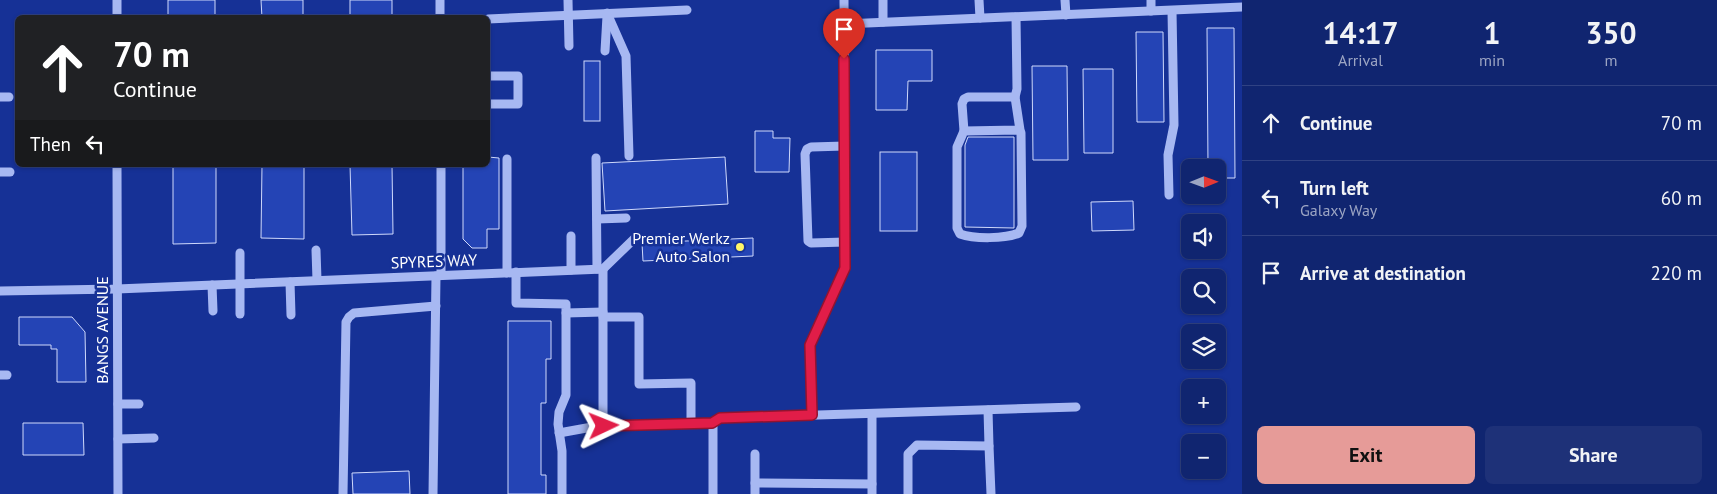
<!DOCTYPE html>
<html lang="en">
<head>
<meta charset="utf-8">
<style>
	body { margin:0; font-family:"PT Sans",sans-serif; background:#1e3178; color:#f1f3f6; height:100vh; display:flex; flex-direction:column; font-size:19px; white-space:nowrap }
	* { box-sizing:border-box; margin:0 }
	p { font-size:16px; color:#9ca5c3 }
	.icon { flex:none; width:28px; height:28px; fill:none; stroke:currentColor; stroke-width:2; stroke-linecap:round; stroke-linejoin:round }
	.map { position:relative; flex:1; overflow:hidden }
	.panel { display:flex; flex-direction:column; background:#102570; width:475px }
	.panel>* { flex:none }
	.top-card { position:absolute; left:15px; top:15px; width:475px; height:152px; border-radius:8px; box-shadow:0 1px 4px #0004,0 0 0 1px #304283; background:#202124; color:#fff; overflow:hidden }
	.needle { width:32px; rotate:89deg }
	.buttons { position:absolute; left:1181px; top:159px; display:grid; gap:10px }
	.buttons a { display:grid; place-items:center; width:45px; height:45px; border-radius:8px; background:#102570; box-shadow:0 1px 4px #0004,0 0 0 1px #304283; font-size:25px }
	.pin { position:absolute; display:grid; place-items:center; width:42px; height:42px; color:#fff; margin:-51px -21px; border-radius:50% 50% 50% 0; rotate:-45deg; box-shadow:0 0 5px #0007 }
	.pin .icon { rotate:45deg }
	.me { position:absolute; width:55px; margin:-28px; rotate:88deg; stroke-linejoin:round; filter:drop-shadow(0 0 4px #0008) }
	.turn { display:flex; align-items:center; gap:18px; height:105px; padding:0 15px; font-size:22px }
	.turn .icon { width:65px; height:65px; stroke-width:2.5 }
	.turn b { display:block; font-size:35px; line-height:42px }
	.then { display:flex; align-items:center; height:48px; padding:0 15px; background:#0003; gap:10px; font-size:19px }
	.eta { display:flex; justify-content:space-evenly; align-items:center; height:85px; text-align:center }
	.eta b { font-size:30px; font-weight:600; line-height:35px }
	.primary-button { display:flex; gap:10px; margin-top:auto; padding:10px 15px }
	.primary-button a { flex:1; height:58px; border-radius:8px; background:#e69b98; color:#111; font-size:20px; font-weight:600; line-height:58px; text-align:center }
	.primary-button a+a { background:#1e3178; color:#f1f3f6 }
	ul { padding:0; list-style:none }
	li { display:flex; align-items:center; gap:15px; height:75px; padding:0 15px; border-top:1px solid #304283 }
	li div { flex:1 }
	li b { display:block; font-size:19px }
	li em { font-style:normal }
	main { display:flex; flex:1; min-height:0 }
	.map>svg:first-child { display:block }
	.building { fill:#2444b5; stroke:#cfd9fc }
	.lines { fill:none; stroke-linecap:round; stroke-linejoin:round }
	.minor { stroke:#a7b8f2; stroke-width:9 }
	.route-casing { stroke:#92132f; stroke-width:12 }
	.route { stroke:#e11d48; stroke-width:9 }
	.poi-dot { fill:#fff568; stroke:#163196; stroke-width:2 }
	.labels { text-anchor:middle; stroke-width:5; stroke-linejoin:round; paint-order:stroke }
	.poi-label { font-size:16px; fill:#fff; stroke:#163196; text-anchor:end }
	.street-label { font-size:16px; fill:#fff; stroke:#163196 }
</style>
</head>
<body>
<main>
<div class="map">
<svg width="1242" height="494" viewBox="0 0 1242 494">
	<rect width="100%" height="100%" fill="#163196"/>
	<g class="building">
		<rect x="168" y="0" width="47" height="18"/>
		<polygon points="261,0 303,0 303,18 262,18"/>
		<rect x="350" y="0" width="42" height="18"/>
		<polygon points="1207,28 1234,28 1235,178 1218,178 1218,168 1208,168"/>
		<polygon points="1136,32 1163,32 1164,122 1137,122"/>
		<polygon points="876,50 932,50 932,81 908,81 907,110 876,110"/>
		<rect x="584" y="61" width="16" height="60"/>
		<polygon points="1032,66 1067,66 1068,160 1033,160"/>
		<polygon points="1083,69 1113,69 1113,153 1084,153"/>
		<polygon points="755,131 773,131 773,138 790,138 789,172 755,172"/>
		<polygon points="968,137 1014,137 1014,228 965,227 965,145"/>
		<rect x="880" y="152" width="37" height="79"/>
		<polygon points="488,157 499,158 499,229 487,229 487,248 472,248 463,239 463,165 488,165"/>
		<polygon points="725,157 728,204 605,211 602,163"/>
		<polygon points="173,165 216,165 216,243 173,244"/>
		<polygon points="262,165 304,165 304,239 261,238"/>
		<polygon points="350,165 392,165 393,234 352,235"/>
		<polygon points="1133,201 1134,230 1092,231 1091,202"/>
		<polygon points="753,238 753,256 643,261 642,243"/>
		<polygon points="19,317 72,317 85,332 86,382 57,382 57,349 51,349 51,345 19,345"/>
		<polygon points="508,321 551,321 551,359 546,359 546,403 541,403 541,475 546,475 546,494 508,494"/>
		<polygon points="23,423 83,423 84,455 23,455"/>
		<polygon points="409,471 410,494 353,494 352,473"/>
	</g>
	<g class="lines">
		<g class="minor">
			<polyline points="117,0 117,18"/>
			<polyline points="440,0 440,18"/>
			<polyline points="568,0 569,46"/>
			<polyline points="883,0 883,22"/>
			<polyline points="979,0 980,18"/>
			<polyline points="1065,0 1066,15"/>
			<polyline points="1151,0 1151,11"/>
			<polyline points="607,13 626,56 629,156"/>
			<polyline points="488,19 687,10"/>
			<polyline points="844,24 1242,7"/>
			<polyline points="605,51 607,16"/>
			<polyline points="488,76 518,76 518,104 488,104"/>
			<polyline points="0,97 9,97"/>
			<path d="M 1015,97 L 1020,130 L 1021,133 L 1022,226 L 1019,233 C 1005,239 974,239 960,234 L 957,228 L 957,147 L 964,131 L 1020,130"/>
			<polyline points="964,131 962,104 964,99 968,97 1015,97 1017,89 1016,17"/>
			<polyline points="845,146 811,147 807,149 805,154 808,241 811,243 845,242"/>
			<polyline points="596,158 597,269"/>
			<polyline points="507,159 507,273"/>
			<polyline points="117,165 118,494"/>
			<polyline points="441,165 441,275"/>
			<polyline points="0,172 10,172"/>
			<polyline points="1169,195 1168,155 1174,125 1172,11"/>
			<polyline points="597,219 626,218"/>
			<polyline points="571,236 571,270"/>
			<polyline points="316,250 317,280"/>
			<polyline points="603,269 634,239"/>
			<polyline points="516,272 516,303 566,304 566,395 559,412 558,424 562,451 562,494"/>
			<polyline points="290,282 291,315"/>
			<polyline points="212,285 213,311"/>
			<polyline points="0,291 117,289 603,269 603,425 713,423"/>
			<polyline points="566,313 603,312"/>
			<polyline points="240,314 240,253"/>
			<polyline points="603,317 639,317 639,384 691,383 691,423"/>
			<polyline points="0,375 7,375"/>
			<polyline points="118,404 139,404"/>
			<polyline points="872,414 872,494"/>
			<polyline points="812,415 810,345 845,268 844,0"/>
			<polyline points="713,423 720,418 1076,407"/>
			<polyline points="713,423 713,494"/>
			<polyline points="559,433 603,425"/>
			<polyline points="118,439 154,438"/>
			<polyline points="989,446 991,494"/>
			<polyline points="755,454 755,494"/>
			<polyline points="755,483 872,484"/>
			<polyline points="343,494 346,322 349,317 354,313 436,306"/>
			<polyline points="433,494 436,276"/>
			<polyline points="908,494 908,454 917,445 989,446 988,410"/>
		</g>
	</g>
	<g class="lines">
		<g class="route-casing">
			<polyline id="route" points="604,426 712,423 720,418 812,415 810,345 845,268 844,59"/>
		</g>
		<use href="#route" class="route"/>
	</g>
	<circle class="poi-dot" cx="740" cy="247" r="5"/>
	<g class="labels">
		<g class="poi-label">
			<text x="730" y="244">Premier Werkz<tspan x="730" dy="18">Auto Salon</tspan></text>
		</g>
		<g class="street-label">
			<text transform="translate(434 261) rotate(-2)" y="6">SPYRES WAY</text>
			<text transform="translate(102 330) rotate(-90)" y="6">BANGS AVENUE</text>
		</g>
	</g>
</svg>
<div class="buttons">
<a><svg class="needle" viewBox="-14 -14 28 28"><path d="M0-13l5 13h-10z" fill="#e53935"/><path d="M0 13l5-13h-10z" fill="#9ca5c3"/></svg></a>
<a><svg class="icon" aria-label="sound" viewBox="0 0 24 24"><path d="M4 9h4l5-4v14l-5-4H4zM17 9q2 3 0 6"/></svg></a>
<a><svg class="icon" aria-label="search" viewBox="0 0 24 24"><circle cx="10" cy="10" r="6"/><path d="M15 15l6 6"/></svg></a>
<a><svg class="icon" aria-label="layers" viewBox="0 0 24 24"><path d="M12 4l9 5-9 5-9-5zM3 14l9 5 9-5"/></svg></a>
<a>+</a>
<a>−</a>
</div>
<div class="pin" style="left:844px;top:59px;background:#d93025"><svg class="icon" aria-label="arrive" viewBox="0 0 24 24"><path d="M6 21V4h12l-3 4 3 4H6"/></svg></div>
<svg class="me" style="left:604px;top:426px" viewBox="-20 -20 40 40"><path d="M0-17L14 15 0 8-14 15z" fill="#e11d48" stroke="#fff" stroke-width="4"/></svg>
<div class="top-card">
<div class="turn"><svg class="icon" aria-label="ahead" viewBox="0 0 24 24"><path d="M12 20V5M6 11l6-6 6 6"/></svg><div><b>70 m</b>Continue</div></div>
<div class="then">Then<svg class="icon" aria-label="left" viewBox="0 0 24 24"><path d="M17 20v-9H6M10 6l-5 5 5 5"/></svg></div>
</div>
</div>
<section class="panel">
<div class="eta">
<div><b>14:17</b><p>Arrival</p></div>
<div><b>1</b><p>min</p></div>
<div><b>350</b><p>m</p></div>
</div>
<ul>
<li><svg class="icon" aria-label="ahead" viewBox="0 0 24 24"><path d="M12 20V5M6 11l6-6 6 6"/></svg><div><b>Continue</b></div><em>70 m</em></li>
<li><svg class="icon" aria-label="left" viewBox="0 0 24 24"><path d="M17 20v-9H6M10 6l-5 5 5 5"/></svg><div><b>Turn left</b><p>Galaxy Way</p></div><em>60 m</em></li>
<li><svg class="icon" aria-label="arrive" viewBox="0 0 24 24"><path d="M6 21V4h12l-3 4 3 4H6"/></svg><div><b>Arrive at destination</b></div><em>220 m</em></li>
</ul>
<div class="primary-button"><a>Exit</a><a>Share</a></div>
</section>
</main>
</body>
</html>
